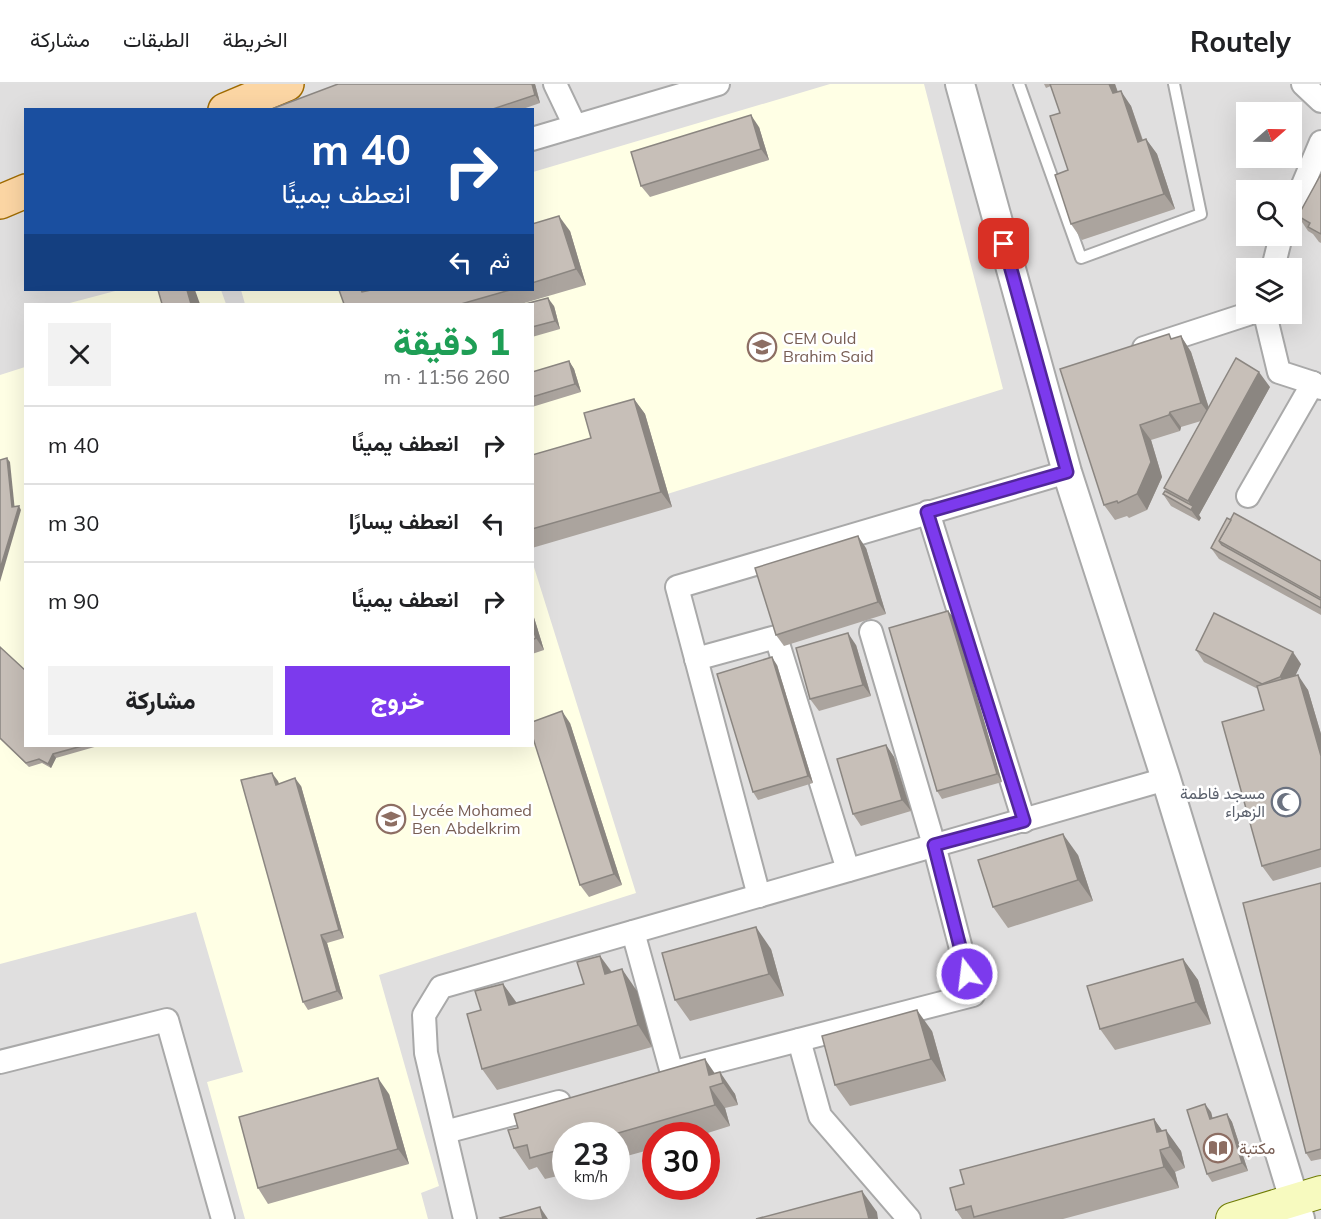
<!DOCTYPE html>
<html lang="ar">
<head>
<meta charset="utf-8">
<style>
	body { margin:0; font-family:Mulish,Vazirmatn,sans-serif; background:#f2f2f2; color:#202124; direction:rtl; height:100vh; display:flex; flex-direction:column; font-size:22px; white-space:nowrap }
	* { box-sizing:border-box; margin:0 }
	p { font-size:20px; color:#757577 }
	.icon { flex:none; width:33px; height:33px; fill:none; stroke:currentColor; stroke-width:2; stroke-linecap:round; stroke-linejoin:round }
	.map { position:relative; flex:1; overflow:hidden; direction:ltr }
	.side { position:absolute; left:24px; top:219px; width:510px; height:444px; display:flex; flex-direction:column; background:#fff; border-radius:0px; box-shadow:0 6px 24px #0002; direction:rtl }
	.side>* { flex:none }
	.hud { position:absolute; left:24px; top:24px; width:510px; height:183px; border-radius:0px; box-shadow:0 6px 24px #0002; direction:rtl; background:#1a4fa0; color:#fff; overflow:hidden }
	.needle { width:39px; rotate:70deg }
	.fabs { position:absolute; left:1236px; top:18px; display:grid; gap:12px }
	.fabs a { display:grid; place-items:center; width:66px; height:66px; border-radius:0px; background:#fff; box-shadow:0 6px 24px #0002; font-size:30px }
	.speed { position:absolute; left:552px; top:1038px; display:flex; gap:12px; font-size:30px; font-weight:700; text-align:center }
	.speed>* { display:grid; place-content:center; width:78px; height:78px; border-radius:50%; background:#fff; box-shadow:0 6px 24px #0002; line-height:1 }
	.speed small { font-size:15px; font-weight:400 }
	.speed .limit { border:9px solid #d22; background:#fff; color:#111 }
	.pin { position:absolute; display:grid; place-items:center; width:51px; height:51px; color:#fff; margin:-26px; border-radius:12px; box-shadow:0 3px 9px #0006 }
	.me { position:absolute; width:66px; margin:-33px; rotate:345deg; stroke-linejoin:round; filter:drop-shadow(0 0 4px #0008) }
	.turn { display:flex; align-items:center; gap:21px; height:126px; padding:0 24px; font-size:27px }
	.turn .icon { width:78px; height:78px; stroke-width:2.5 }
	.turn b { display:block; font-size:42px; line-height:51px }
	.then { display:flex; align-items:center; height:57px; padding:0 24px; background:#0003; gap:12px; font-size:22px }
	.round { display:grid; place-items:center; flex:none; width:63px; height:63px; border-radius:0px; background:#f2f2f2 }
	.headline { display:flex; align-items:center; justify-content:space-between; height:102px; padding:0 24px }
	h1 { font-size:36px; font-weight:800; line-height:45px; color:#1e9e55 }
	.action { display:flex; gap:12px; margin-top:auto; padding:12px 24px }
	.action a { flex:1; height:69px; border-radius:0px; background:#7c3aed; color:#fff; font-size:24px; font-weight:800; line-height:69px; text-align:center }
	.action a+a { background:#f2f2f2; color:#202124 }
	ul { padding:0; list-style:none }
	li { display:flex; align-items:center; gap:18px; height:78px; padding:0 24px; border-top:2px solid #e0e0e0 }
	li div { flex:1 }
	li b { display:block; font-size:22px }
	li em { font-style:normal }
	header { display:flex; align-items:center; gap:36px; box-sizing:border-box; height:84px; padding:0 30px; background:#fff; border-bottom:2px solid #e0e0e0 }
	header strong { font-size:28px }
	nav { display:flex; gap:33px; margin-inline-start:auto; font-size:21px }
	.map>svg:first-child { display:block }
	.residential { fill:#e0dfdf; fill-rule:evenodd }
	.education { fill:#ffffe5 }
	.lines { fill:none; stroke-linecap:round; stroke-linejoin:round }
	.service-casing { stroke:#a9a9a9; stroke-width:14 }
	.minor-casing { stroke:#a9a9a9; stroke-width:26 }
	.tertiary-casing { stroke:#a9a9a9; stroke-width:32 }
	.secondary-casing { stroke:#707d05; stroke-width:34 }
	.primary-casing { stroke:#a06b00; stroke-width:36 }
	.service { stroke:#fff; stroke-width:10 }
	.minor { stroke:#fff; stroke-width:22 }
	.tertiary { stroke:#fff; stroke-width:28 }
	.secondary { stroke:#f7fabf; stroke-width:32 }
	.primary { stroke:#fcd6a4; stroke-width:33 }
	.wall { fill:#aba49e }
	.shaded-wall { fill:#8b8681 }
	.building { fill:#c7bfb8; stroke:#8b8681; stroke-width:1.5 }
	.route-casing { stroke:#51269a; stroke-width:15 }
	.route { stroke:#7c3aed; stroke-width:10 }
	.labels { text-anchor:middle; stroke-width:5; stroke-linejoin:round; paint-order:stroke }
	.education-label { font-size:16px; fill:#785e54; stroke:#fff; text-anchor:start }
	.worship-label { font-size:16px; fill:#5b616d; stroke:#fff; text-anchor:end }
</style>
</head>
<body>
<header>
<strong>Routely</strong>
<nav><a>الخريطة</a><a>الطبقات</a><a>مشاركة</a></nav>
</header>
<div class="map">
<svg width="1321" height="1135" viewBox="0 0 1321 1135">
	<rect width="100%" height="100%" fill="#f2efe9"/>
	<path class="residential" d="M 0,0 L 1321,0 L 1321,1135 L 0,1135 ZM 26,26 L 532,26 L 532,206 L 26,206 ZM 1246,28 L 1292,28 L 1292,74 L 1246,74 ZM 1246,106 L 1292,106 L 1292,152 L 1246,152 ZM 1246,184 L 1292,184 L 1292,230 L 1246,230 ZM 26,220 L 532,220 L 532,662 L 26,662 ZM 566,1052 L 616,1052 L 616,1102 L 566,1102 ZM 656,1052 L 706,1052 L 706,1102 L 656,1102 Z"/>
	<g class="education">
		<polygon points="830,0 924,0 1003,305 533,452 532,220 245,220 241,206 532,206 533,88"/>
		<polygon points="119,206 221,206 226,220 66,220"/>
		<polygon points="25,283 26,662 532,662 533,480 636,809 379,891 439,1102 421,1109 428,1135 245,1135 207,998 243,988 196,828 0,880 0,291"/>
	</g>
	<g class="lines">
		<g class="service-casing">
			<polyline id="service" points="1019,0 1081,174 1201,130 1174,0"/>
		</g>
		<g class="minor-casing">
			<g id="minor">
				<polyline points="555,0 575,42"/>
				<polyline points="1303,0 1321,17"/>
				<polyline points="532,55 718,0"/>
				<polyline points="1292,127 1321,58"/>
				<polyline points="1273,184 1281,152"/>
				<polyline points="1265,230 1279,288 1313,299"/>
				<polyline points="1144,264 1248,230"/>
				<polyline points="1248,412 1313,299 1321,304"/>
				<polyline points="928,428 1024,737"/>
				<polyline points="696,575 776,553 848,786"/>
				<polyline points="759,812 677,503 1067,388"/>
				<polyline points="633,848 672,989"/>
				<polyline points="799,956 820,1032 909,1135"/>
				<polyline points="0,978 167,936 223,1135"/>
				<polyline points="679,987 973,911 934,761 871,548"/>
				<polyline points="445,1048 559,1018"/>
				<polyline points="465,1135 426,969 424,931 441,903 1166,695"/>
			</g>
		</g>
		<g class="tertiary-casing">
			<polyline id="tertiary" points="960,0 1067,388 1166,695 1300,1135"/>
		</g>
		<g class="secondary-casing">
			<polyline id="secondary" points="1232,1135 1321,1108"/>
		</g>
		<g class="primary-casing">
			<g id="primary">
				<polyline points="225,26 287,0"/>
				<polyline points="0,118 26,107"/>
			</g>
		</g>
		<use href="#service" class="service"/>
		<use href="#minor" class="minor"/>
		<use href="#tertiary" class="tertiary"/>
		<use href="#secondary" class="secondary"/>
		<use href="#primary" class="primary"/>
	</g>
	<g class="wall">
		<polygon points="535,0 540,19 520,26 269,26"/>
		<polygon points="1044,0 1115,0 1118,8 1131,22 1143,56 1146,55 1157,70 1175,125 1082,156 1071,140 1068,86 1060,29 1051,2 1046,4"/>
		<polygon points="759,43 769,76 650,113 641,102"/>
		<polygon points="1321,90 1321,159 1319,158 1313,150 1308,147 1298,132"/>
		<polygon points="532,140 570,147 586,201 521,220 344,220 371,206 532,206"/>
		<polygon points="532,220 554,222 560,245 532,253"/>
		<polygon points="1181,252 1191,268 1209,324 1270,303 1199,431 1201,434 1199,437 1171,422 1163,410 1167,408 1164,404 1201,337 1181,343 1180,347 1151,356 1162,393 1147,426 1129,434 1127,432 1115,436 1104,421 1173,255"/>
		<polygon points="569,277 574,285 581,308 532,323 532,288"/>
		<polygon points="634,315 645,330 672,423 532,464 532,371 591,354"/>
		<polygon points="1227,434 1321,477 1321,531 1219,475 1211,464"/>
		<polygon points="866,464 886,530 784,562 776,551"/>
		<polygon points="532,527 544,566 532,570"/>
		<polygon points="948,527 954,534 1002,698 942,715 937,707"/>
		<polygon points="856,561 871,612 819,627 810,615"/>
		<polygon points="0,563 26,662 98,662 56,674 51,684 42,679 29,683 0,655"/>
		<polygon points="1196,566 1301,580 1295,591 1308,606 1321,650 1321,783 1273,797 1262,782 1264,626 1258,605 1204,578"/>
		<polygon points="777,581 813,699 758,716 753,708"/>
		<polygon points="570,639 622,801 589,813 580,801"/>
		<polygon points="886,661 894,673 911,727 861,742 853,730"/>
		<polygon points="278,697 279,700 301,702 344,854 327,859 343,915 308,926 303,918"/>
		<polygon points="1078,771 1093,817 1008,844 993,823"/>
		<polygon points="1321,799 1321,1075 1311,1077 1306,1069"/>
		<polygon points="771,865 784,912 690,937 675,916"/>
		<polygon points="600,872 612,888 637,907 652,963 497,1006 482,985 503,900 517,919 584,900"/>
		<polygon points="1183,875 1198,896 1211,940 1115,966 1100,945"/>
		<polygon points="932,947 946,997 850,1022 835,1001"/>
		<polygon points="715,990 735,1010 738,1021 725,1024 730,1042 698,1052 656,1052 656,1064 616,1075 616,1052 566,1052 566,1090 545,1095 537,1083 529,1086 514,1064"/>
		<polygon points="389,1010 409,1080 268,1120 258,1104"/>
		<polygon points="1211,1028 1212,1034 1227,1030 1232,1038 1248,1087 1212,1098 1207,1090"/>
		<polygon points="1154,1035 1162,1047 1181,1067 1185,1084 1175,1088 1179,1104 1063,1135 962,1135 956,1126 964,1100"/>
	</g>
	<g class="shaded-wall">
		<polygon points="532,0 535,0 540,19 535,11"/>
		<polygon points="1109,0 1115,0 1123,25 1113,9"/>
		<polygon points="1121,7 1131,22 1148,73 1138,58"/>
		<polygon points="751,31 759,43 769,76 761,65"/>
		<polygon points="1146,55 1157,70 1175,125 1164,110"/>
		<polygon points="559,132 570,147 586,201 576,185"/>
		<polygon points="187,206 195,206 200,220 191,220"/>
		<polygon points="548,214 554,222 560,245 555,237"/>
		<polygon points="1181,252 1191,268 1212,334 1201,319"/>
		<polygon points="569,277 574,285 581,308 575,300"/>
		<polygon points="1259,288 1270,303 1199,431 1201,434 1199,437 1191,426 1192,423 1188,417"/>
		<polygon points="634,315 645,330 672,423 661,408"/>
		<polygon points="1170,328 1181,343 1180,347 1169,331"/>
		<polygon points="1140,341 1151,356 1162,393 1147,426 1137,410"/>
		<polygon points="7,374 10,378 15,427 12,423"/>
		<polygon points="19,422 21,426 0,498 0,485"/>
		<polygon points="858,452 866,464 886,530 878,518"/>
		<polygon points="532,527 544,566 536,554 532,542"/>
		<polygon points="948,527 954,534 1002,698 997,690"/>
		<polygon points="848,549 856,561 871,612 863,601"/>
		<polygon points="1293,568 1301,580 1289,605 1280,593"/>
		<polygon points="772,573 777,581 813,699 808,692"/>
		<polygon points="1298,591 1308,606 1321,650 1321,672"/>
		<polygon points="562,627 570,639 622,801 614,790"/>
		<polygon points="886,661 894,673 911,727 902,716"/>
		<polygon points="53,670 56,674 51,684 48,680"/>
		<polygon points="272,689 278,697 282,709 276,701"/>
		<polygon points="295,694 301,702 344,854 339,846"/>
		<polygon points="1063,750 1078,771 1093,817 1078,796"/>
		<polygon points="756,843 771,865 784,912 769,890"/>
		<polygon points="321,851 327,859 343,915 337,907"/>
		<polygon points="600,872 615,893 605,890"/>
		<polygon points="1183,875 1198,896 1211,940 1196,918"/>
		<polygon points="622,885 637,907 652,963 638,941"/>
		<polygon points="503,900 518,921 509,921"/>
		<polygon points="917,926 932,947 946,997 931,975"/>
		<polygon points="705,975 720,997 709,991"/>
		<polygon points="720,988 735,1010 738,1021 723,999"/>
		<polygon points="378,994 389,1010 409,1080 398,1065"/>
		<polygon points="710,1003 725,1024 730,1042 715,1021"/>
		<polygon points="1205,1020 1211,1028 1215,1043 1210,1035"/>
		<polygon points="1227,1030 1232,1038 1248,1087 1242,1079"/>
		<polygon points="1154,1035 1168,1055 1166,1046 1181,1067 1185,1084 1170,1063 1157,1048"/>
		<polygon points="1160,1066 1175,1088 1179,1104 1164,1083"/>
		<polygon points="862,1107 877,1128 878,1135 869,1135"/>
		<polygon points="540,1123 548,1135 543,1135"/>
	</g>
	<g class="building">
		<polygon points="338,0 532,0 535,11 490,26 269,26"/>
		<polygon points="1050,0 1109,0 1113,9 1121,7 1138,58 1146,55 1164,110 1071,140 1055,91 1068,86 1050,32 1060,29"/>
		<polygon points="751,31 761,65 641,102 631,68"/>
		<polygon points="1321,90 1321,150 1308,143 1310,139 1298,132"/>
		<polygon points="559,132 576,185 532,199 532,140"/>
		<polygon points="158,206 187,206 191,220 162,220"/>
		<polygon points="339,206 361,206 362,208 371,206 510,206 461,220 344,220"/>
		<polygon points="548,214 555,237 532,243 532,220 525,220"/>
		<polygon points="1169,250 1171,255 1181,252 1201,319 1170,328 1169,331 1140,341 1151,378 1137,410 1118,419 1117,417 1104,421 1060,285"/>
		<polygon points="1236,274 1259,288 1188,417 1164,404"/>
		<polygon points="569,277 575,300 532,313 532,288"/>
		<polygon points="634,315 661,408 532,445 532,371 591,354 584,329"/>
		<polygon points="7,374 12,423 19,422 0,485 0,376"/>
		<polygon points="1165,407 1193,422 1191,426 1163,410"/>
		<polygon points="1234,429 1321,477 1321,514 1219,457"/>
		<polygon points="1227,434 1231,436 1219,457 1222,461 1321,516 1321,524 1211,464"/>
		<polygon points="858,452 878,518 776,551 755,484"/>
		<polygon points="948,527 997,690 937,707 889,544"/>
		<polygon points="1214,529 1293,568 1280,593 1262,600 1196,566"/>
		<polygon points="532,542 536,554 532,556"/>
		<polygon points="848,549 863,601 810,615 796,564"/>
		<polygon points="0,563 26,587 26,662 82,662 53,670 48,680 39,675 26,679 0,654"/>
		<polygon points="772,573 808,692 753,708 717,590"/>
		<polygon points="1298,591 1321,672 1321,765 1262,782 1222,638 1264,626 1257,602"/>
		<polygon points="562,627 614,790 580,801 532,651 532,638"/>
		<polygon points="886,661 902,716 853,730 837,675"/>
		<polygon points="272,689 276,701 295,694 339,846 321,851 337,907 303,918 241,696"/>
		<polygon points="1063,750 1078,796 993,823 978,776"/>
		<polygon points="1321,799 1321,1065 1306,1069 1243,819"/>
		<polygon points="756,843 769,890 675,916 662,869"/>
		<polygon points="600,872 605,890 622,885 638,941 482,985 467,930 481,926 475,907 503,900 509,921 584,900 577,878"/>
		<polygon points="1183,875 1196,918 1100,945 1087,902"/>
		<polygon points="917,926 931,975 835,1001 822,952"/>
		<polygon points="705,975 709,991 720,988 723,999 710,1003 715,1021 608,1052 566,1052 566,1064 530,1074 527,1061 514,1064 508,1046 518,1044 514,1030"/>
		<polygon points="378,994 398,1065 258,1104 239,1033"/>
		<polygon points="1205,1020 1210,1035 1227,1030 1242,1079 1207,1090 1187,1026"/>
		<polygon points="1154,1035 1157,1048 1166,1046 1170,1063 1160,1066 1164,1083 974,1133 971,1122 956,1126 950,1104 964,1100 960,1086"/>
		<polygon points="862,1107 869,1135 756,1135"/>
		<polygon points="540,1123 543,1135 501,1135 500,1134"/>
	</g>
	<g class="lines">
		<g class="route-casing">
			<polyline id="route" points="967,890 934,761 1024,737 927,428 1067,388 1004,160"/>
		</g>
		<use href="#route" class="route"/>
	</g>
	<defs>
		<g id="school-ring" transform="scale(1.5)"><circle r="9.5" fill="#fff" stroke="#8d6e63" stroke-width="1.5"/><path d="M0-5L7-2L0 1L-7-2ZM-4 1L0 2.5L4 1V4Q0 6-4 4Z" fill="#8d6e63"/></g>
		<g id="mosque-ring" transform="scale(1.5)"><circle r="9.5" fill="#fff" stroke="#6b7280" stroke-width="1.5"/><path d="M3.5-4.9A6 6 0 1 0 3.5 4.9A5 5 0 1 1 3.5-4.9Z" fill="#6b7280"/></g>
		<g id="library-ring" transform="scale(1.5)"><circle r="9.5" fill="#fff" stroke="#8d6e63" stroke-width="1.5"/><path d="M-6-4Q-3-5.5-.7-3.5V5Q-3 3-6 4ZM6-4Q3-5.5 .7-3.5V5Q3 3 6 4Z" fill="#8d6e63"/></g>
	</defs>
	<g fill-rule="evenodd">
		<use href="#school-ring" x="762" y="263"/>
		<use href="#mosque-ring" x="1286" y="718"/>
		<use href="#school-ring" x="391" y="735"/>
		<use href="#library-ring" x="1218" y="1064"/>
	</g>
	<g class="labels">
		<g class="education-label">
			<text x="783" y="260">CEM Ould<tspan x="783" dy="18">Brahim Said</tspan></text>
			<text x="412" y="732">Lycée Mohamed<tspan x="412" dy="18">Ben Abdelkrim</tspan></text>
			<text x="1239" y="1070">مكتبة</text>
		</g>
		<g class="worship-label">
			<text x="1265" y="715">مسجد فاطمة<tspan x="1265" dy="18">الزهراء</tspan></text>
		</g>
	</g>
</svg>
<div class="fabs">
<a><svg class="needle" viewBox="-14 -14 28 28"><path d="M0-13l5 13h-10z" fill="#e53935"/><path d="M0 13l5-13h-10z" fill="#757577"/></svg></a>
<a><svg class="icon" aria-label="search" viewBox="0 0 24 24"><circle cx="10" cy="10" r="6"/><path d="M15 15l6 6"/></svg></a>
<a><svg class="icon" aria-label="layers" viewBox="0 0 24 24"><path d="M12 4l9 5-9 5-9-5zM3 14l9 5 9-5"/></svg></a>
</div>
<div class="speed"><div>23<small>km/h</small></div><div class="limit">30</div></div>
<div class="pin" style="left:1004px;top:160px;background:#d93025"><svg class="icon" aria-label="arrive" viewBox="0 0 24 24"><path d="M6 21V4h12l-3 4 3 4H6"/></svg></div>
<svg class="me" style="left:967px;top:890px" viewBox="-20 -20 40 40"><circle r="17" fill="#7c3aed" stroke="#fff" stroke-width="3"/><path d="M0-11L8 9 0 5-8 9z" fill="#fff"/></svg>
<div class="hud">
<div class="turn"><svg class="icon" aria-label="right" viewBox="0 0 24 24"><path d="M7 20v-9h11M14 6l5 5-5 5"/></svg><div><b>40 m</b>انعطف يمينًا</div></div>
<div class="then">ثم<svg class="icon" aria-label="left" viewBox="0 0 24 24"><path d="M17 20v-9H6M10 6l-5 5 5 5"/></svg></div>
</div>
<section class="side">
<div class="headline"><div><h1>1 دقيقة</h1><p>260 m · 11:56</p></div><a class="round"><svg class="icon" aria-label="close" viewBox="0 0 24 24"><path d="M6 6l12 12M18 6L6 18"/></svg></a></div>
<ul>
<li><svg class="icon" aria-label="right" viewBox="0 0 24 24"><path d="M7 20v-9h11M14 6l5 5-5 5"/></svg><div><b>انعطف يمينًا</b></div><em>40 m</em></li>
<li><svg class="icon" aria-label="left" viewBox="0 0 24 24"><path d="M17 20v-9H6M10 6l-5 5 5 5"/></svg><div><b>انعطف يسارًا</b></div><em>30 m</em></li>
<li><svg class="icon" aria-label="right" viewBox="0 0 24 24"><path d="M7 20v-9h11M14 6l5 5-5 5"/></svg><div><b>انعطف يمينًا</b></div><em>90 m</em></li>
</ul>
<div class="action"><a>خروج</a><a>مشاركة</a></div>
</section>
</div>
</body>
</html>
